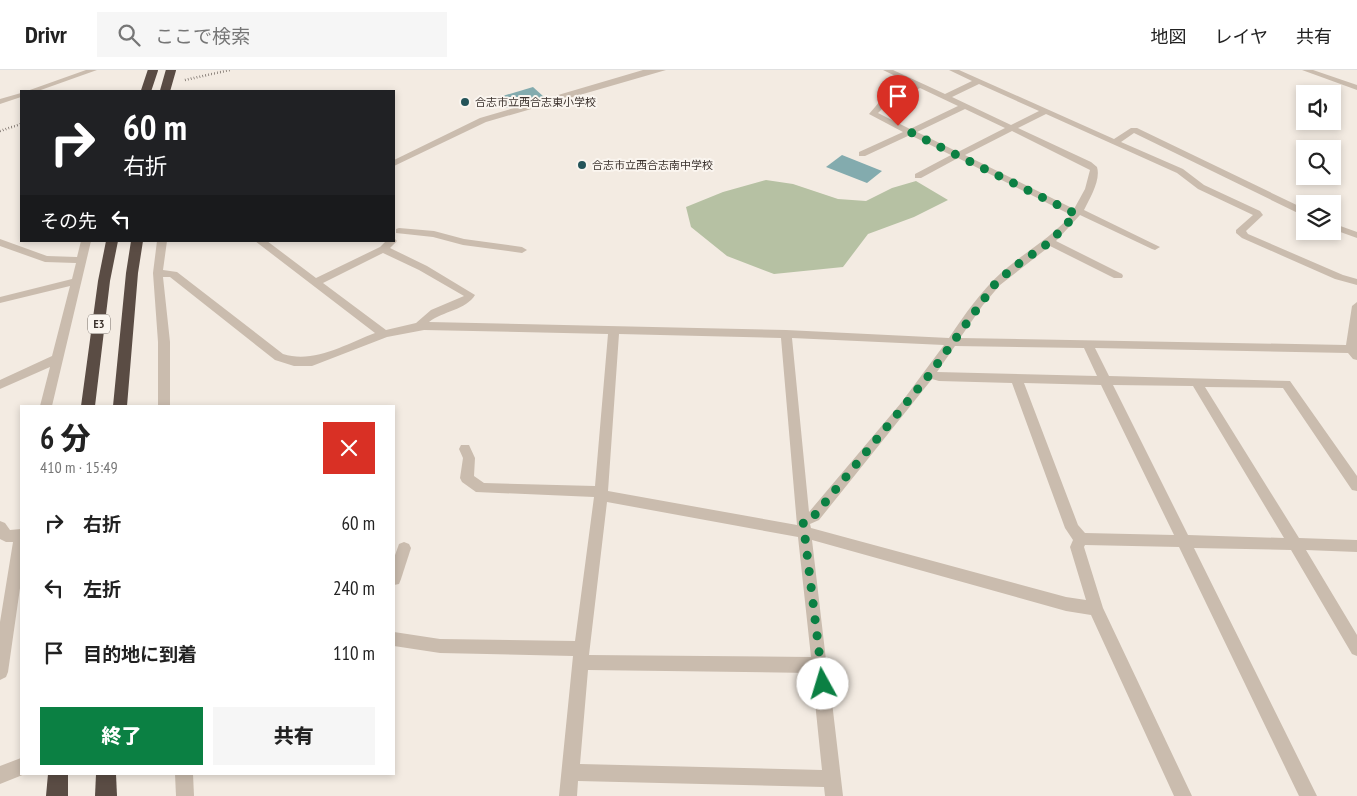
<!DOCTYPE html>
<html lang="ja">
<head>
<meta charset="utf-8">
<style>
	body { margin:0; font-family:"PT Sans Narrow","Noto Sans JP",sans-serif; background:#f6f6f6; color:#222; height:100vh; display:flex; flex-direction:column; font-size:19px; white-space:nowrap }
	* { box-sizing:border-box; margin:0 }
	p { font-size:16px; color:#767676 }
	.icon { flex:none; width:28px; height:28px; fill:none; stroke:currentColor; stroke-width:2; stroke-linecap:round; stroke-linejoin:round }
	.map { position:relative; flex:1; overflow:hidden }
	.sheet { position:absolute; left:20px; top:335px; width:375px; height:370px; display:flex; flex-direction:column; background:#fff; border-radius:0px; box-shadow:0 2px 8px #0003 }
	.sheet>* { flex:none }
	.guide { position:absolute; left:20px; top:20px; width:375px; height:152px; border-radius:0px; box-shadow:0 2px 8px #0003; background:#202124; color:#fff; overflow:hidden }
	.buttons { position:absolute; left:1296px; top:15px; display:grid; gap:10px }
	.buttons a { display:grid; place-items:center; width:45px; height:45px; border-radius:0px; background:#fff; box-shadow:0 2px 8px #0003; font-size:25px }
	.pin { position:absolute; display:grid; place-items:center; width:42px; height:42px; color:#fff; margin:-51px -21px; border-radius:50% 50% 50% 0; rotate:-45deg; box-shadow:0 0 5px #0007 }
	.pin .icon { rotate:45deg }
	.me { position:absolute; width:55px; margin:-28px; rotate:354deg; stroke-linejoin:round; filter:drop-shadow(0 0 4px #0008) }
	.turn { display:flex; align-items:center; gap:18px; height:105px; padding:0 20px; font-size:22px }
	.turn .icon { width:65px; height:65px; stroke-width:2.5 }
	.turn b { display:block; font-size:35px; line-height:42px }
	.then { display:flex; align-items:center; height:48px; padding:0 20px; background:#0003; gap:10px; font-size:19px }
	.round { display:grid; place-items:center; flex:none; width:52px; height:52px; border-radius:0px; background:#f6f6f6 }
	.overview { display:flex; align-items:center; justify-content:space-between; height:85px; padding:0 20px }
	h1 { font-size:30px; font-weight:800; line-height:38px }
	.button { display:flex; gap:10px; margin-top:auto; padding:10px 20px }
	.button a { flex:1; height:58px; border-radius:0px; background:#0b8043; color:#fff; font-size:20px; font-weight:800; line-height:58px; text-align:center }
	.button a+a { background:#f6f6f6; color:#222 }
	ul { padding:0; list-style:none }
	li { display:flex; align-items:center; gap:15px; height:65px; padding:0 20px }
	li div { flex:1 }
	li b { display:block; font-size:19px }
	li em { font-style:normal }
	header { display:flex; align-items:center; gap:30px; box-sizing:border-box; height:70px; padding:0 25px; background:#fff; border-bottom:1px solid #e0e0e0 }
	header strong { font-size:24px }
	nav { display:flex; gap:28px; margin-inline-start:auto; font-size:18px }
	.search { width:350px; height:45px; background:#f6f6f6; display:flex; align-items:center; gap:12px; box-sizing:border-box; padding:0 18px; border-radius:0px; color:#767676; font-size:19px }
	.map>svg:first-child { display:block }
	.green { fill:#b6c1a3 }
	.water { fill:#83abae }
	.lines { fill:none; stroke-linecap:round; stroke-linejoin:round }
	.minor { fill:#cabcae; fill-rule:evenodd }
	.highway { fill:#5a4c44; fill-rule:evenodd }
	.rail { stroke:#3a312c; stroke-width:2.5; stroke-dasharray:0.5 2.5; stroke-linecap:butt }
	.highway-bridge { stroke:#5a4c44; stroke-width:10 }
	.route { stroke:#0b8043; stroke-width:9; stroke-dasharray:0 16.2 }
	.poi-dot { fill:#245459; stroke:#faf5ef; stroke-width:2 }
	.labels { text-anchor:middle; stroke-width:4; stroke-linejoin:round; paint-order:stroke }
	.far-poi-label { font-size:11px; fill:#3a312c; stroke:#faf5ef; text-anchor:start }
	.shield { fill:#faf5ef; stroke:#746c66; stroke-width:1 }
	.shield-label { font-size:12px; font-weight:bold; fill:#3a312c }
</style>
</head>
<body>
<header>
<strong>Drivr</strong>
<div class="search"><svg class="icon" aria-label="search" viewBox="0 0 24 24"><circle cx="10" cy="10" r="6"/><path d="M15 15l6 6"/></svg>ここで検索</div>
<nav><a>地図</a><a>レイヤ</a><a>共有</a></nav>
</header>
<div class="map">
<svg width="1357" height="726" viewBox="0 0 1357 726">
	<rect width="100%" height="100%" fill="#f3ebe2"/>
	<polygon class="green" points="766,110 793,114 838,129 866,131 892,118 916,111 948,130 914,147 868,164 843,197 774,204 727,186 691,157 686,137 723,122"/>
	<g class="water">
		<polygon points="533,17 544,27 507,38 496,28"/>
		<polygon points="842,85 882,101 867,113 826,97"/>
	</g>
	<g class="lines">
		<g class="minor">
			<polygon points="86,0 97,0 38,21 27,21"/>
			<polygon points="643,0 666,0 486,52 394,96 394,90 480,48"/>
			<path d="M 883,0 L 893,0 L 945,24 L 972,11 L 949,0 L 959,0 L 1114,69 L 1131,58 L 1137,58 L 1305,139 L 1305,146 L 1302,145 L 1134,63 L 1121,72 L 1183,99 L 1204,115 L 1260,141 L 1263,145 L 1246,161 L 1248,164 L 1343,205 L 1357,209 L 1357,215 L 1335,209 L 1242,168 L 1236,163 L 1236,160 L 1253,145 L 1198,119 L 1177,103 L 1046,44 L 1018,58 L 1091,92 L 1097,97 C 1101,110 1090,128 1084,140 L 1160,177 L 1155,180 L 1152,179 L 1080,145 L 1056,171 L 1122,204 L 1123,206 L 1122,208 L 1114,208 L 1050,176 L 1000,215 L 983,235 L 960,268 L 1346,275 L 1352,236 L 1357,232 L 1357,290 L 1353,289 L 1348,283 L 1095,278 L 1109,306 L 1290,311 L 1357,406 L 1357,421 L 1352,420 L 1283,318 L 1205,317 L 1299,468 L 1357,470 L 1357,482 L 1306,480 L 1357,565 L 1357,586 L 1352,584 L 1291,480 L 1194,478 L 1317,726 L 1299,726 L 1179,477 L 1085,475 L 1084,477 L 1103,538 L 1192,726 L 1174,726 L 1091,545 L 1066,541 L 812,470 L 826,590 L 829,595 L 828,598 L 843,726 L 825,726 L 824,717 L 578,711 L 577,726 L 559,726 L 573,586 L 440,583 L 394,576 L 394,562 L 440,569 L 575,571 L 594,427 L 476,422 L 462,412 L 460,408 L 463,388 L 459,379 L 461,375 L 469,375 L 475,388 L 474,406 L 484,413 L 595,416 L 608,264 L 424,260 L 387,267 L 312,296 L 294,296 L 275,290 L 170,207 L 163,207 L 170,272 L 170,336 L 158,336 L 158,272 L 153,203 L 157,171 L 167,171 L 163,200 L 177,202 L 283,284 C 314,294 346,274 375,263 L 255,171 L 267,171 L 316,208 L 380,177 L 386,171 L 394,171 L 394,168 L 397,171 L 390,178 L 427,196 L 475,225 C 466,240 443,241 429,252 L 786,260 L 949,268 C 965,244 981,221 1002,202 C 1025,182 1051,168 1071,145 L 958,88 L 921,108 L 915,108 L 915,104 L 951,85 L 910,65 L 865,86 L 859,86 L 859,82 L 903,62 L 869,44 L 881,30 L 914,15 ZM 979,14 L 1039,41 L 1011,55 L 952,27 ZM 920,18 L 958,36 L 910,59 L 878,43 L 887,34 ZM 965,39 L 1005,58 L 958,82 L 917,62 ZM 1012,61 L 1090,100 L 1085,119 L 1074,139 L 965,85 ZM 383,183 L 419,200 L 464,226 L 431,240 L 416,253 L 386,260 L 323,213 ZM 619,264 L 781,268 L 797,455 L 608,421 ZM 792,268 L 944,275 L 901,333 L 809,442 ZM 955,276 L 1084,278 L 1097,306 L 937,302 ZM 932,309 L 939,311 L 1012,313 L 1065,458 L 1073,470 L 1070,477 L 1086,530 L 1066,527 L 811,458 L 810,454 L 819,450 ZM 1024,313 L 1101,315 L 1174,465 L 1085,463 L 1078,455 ZM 1113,315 L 1193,316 L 1284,468 L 1188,465 ZM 607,432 L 798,467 L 811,587 L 589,585 ZM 588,600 L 812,603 L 822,700 L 580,694 Z"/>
			<polygon points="1302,0 1313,0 1357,15 1357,20"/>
			<polygon points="21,23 21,27 0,34 0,29"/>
			<polygon points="1332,153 1357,162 1357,168 1332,159"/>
			<polygon points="399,158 434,161 464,169 522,177 527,180 522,183 463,175 433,167 396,163 396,159"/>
			<polygon points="0,169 47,186 77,187 81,171 91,171 52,336 40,336 50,297 0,319 0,310 52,286 70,216 0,233 0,227 72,209 76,193 45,192 0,176"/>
			<polygon points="0,451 5,453 10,460 21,459 21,511 8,602 6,607 0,610 0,552 13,472 6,472 0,469"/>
			<polygon points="404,472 409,474 411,478 401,509 399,514 394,515 394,488 399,474"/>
			<polygon points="21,688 21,704 25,704 0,714 0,696"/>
			<polygon points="175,704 193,704 194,726 176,726"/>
		</g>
		<g class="highway">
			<polygon points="106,171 118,171 110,211 95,336 81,336 98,211"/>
			<polygon points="131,171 143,171 138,203 127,336 113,336 126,203"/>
			<polygon points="48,704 68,704 68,726 46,726"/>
			<polygon points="96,704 116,704 117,726 95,726"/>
		</g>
		<g class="rail">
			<polyline points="185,10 230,0"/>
			<polyline points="0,61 21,54"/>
		</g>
		<g class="highway-bridge">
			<polyline points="146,21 153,0"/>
			<polyline points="165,21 171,0"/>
		</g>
	</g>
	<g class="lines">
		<polyline class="route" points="823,614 803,451 814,446 930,304 995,214 1014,197 1050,172 1076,144 898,56"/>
	</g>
	<g class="poi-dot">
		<circle cx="465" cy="32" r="5"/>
		<circle cx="582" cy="95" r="5"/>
	</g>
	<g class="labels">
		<g class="far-poi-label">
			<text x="475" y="36">合志市立西合志東小学校</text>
			<text x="592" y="99">合志市立西合志南中学校</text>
		</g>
		<rect class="shield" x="88" y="244.5" width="22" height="19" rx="4"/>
		<g class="shield-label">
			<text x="99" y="258">E3</text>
		</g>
	</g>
</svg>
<div class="buttons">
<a><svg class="icon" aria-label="sound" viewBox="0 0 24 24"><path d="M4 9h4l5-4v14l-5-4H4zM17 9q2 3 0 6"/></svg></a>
<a><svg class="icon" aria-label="search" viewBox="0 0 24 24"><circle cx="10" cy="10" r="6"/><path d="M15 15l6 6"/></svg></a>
<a><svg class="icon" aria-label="layers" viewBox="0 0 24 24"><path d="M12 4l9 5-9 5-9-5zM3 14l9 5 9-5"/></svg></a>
</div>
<div class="pin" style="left:898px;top:56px;background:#d93025"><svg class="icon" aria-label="arrive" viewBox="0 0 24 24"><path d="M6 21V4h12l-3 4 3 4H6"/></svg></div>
<svg class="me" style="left:823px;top:614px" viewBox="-20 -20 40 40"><circle r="19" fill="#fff"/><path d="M0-13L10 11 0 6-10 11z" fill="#0b8043"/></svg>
<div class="guide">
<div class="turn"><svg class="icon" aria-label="right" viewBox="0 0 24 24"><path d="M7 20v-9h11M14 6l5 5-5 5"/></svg><div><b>60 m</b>右折</div></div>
<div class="then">その先<svg class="icon" aria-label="left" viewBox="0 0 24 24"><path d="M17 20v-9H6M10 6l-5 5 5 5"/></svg></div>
</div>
<section class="sheet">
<div class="overview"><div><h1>6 分</h1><p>410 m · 15:49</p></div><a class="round" style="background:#d93025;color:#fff"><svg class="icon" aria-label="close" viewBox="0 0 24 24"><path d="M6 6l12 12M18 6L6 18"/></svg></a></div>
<ul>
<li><svg class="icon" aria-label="right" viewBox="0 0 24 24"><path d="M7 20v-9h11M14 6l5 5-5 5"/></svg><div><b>右折</b></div><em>60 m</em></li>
<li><svg class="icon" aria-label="left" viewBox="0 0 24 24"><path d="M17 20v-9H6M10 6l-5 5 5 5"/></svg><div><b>左折</b></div><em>240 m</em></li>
<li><svg class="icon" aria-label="arrive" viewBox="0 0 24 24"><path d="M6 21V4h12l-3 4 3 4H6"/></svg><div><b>目的地に到着</b></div><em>110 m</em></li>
</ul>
<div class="button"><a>終了</a><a>共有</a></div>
</section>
</div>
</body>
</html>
